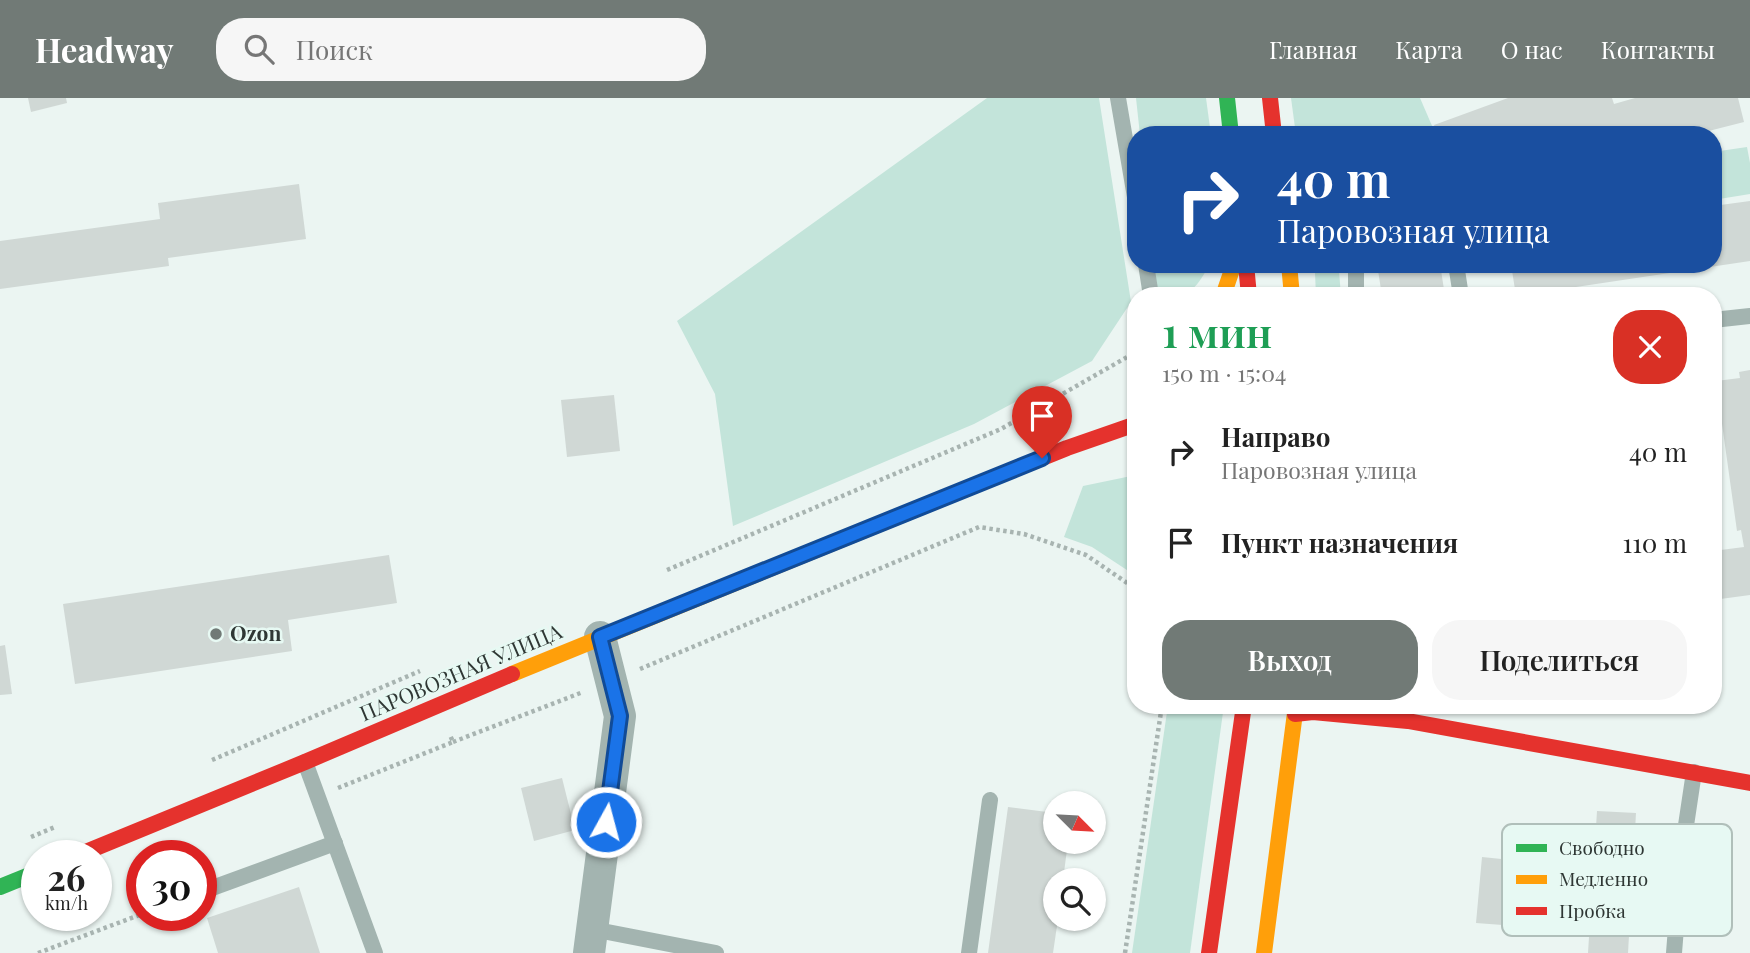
<!DOCTYPE html>
<html lang="ru">
<head>
<meta charset="utf-8">
<style>
	body { margin:0; font-family:"Playfair Display",serif; background:#f6f6f6; color:#222; height:100vh; display:flex; flex-direction:column; font-size:26px; white-space:nowrap }
	* { box-sizing:border-box; margin:0 }
	p { font-size:23px; color:#767676 }
	.icon { flex:none; width:38px; height:38px; fill:none; stroke:currentColor; stroke-width:2; stroke-linecap:round; stroke-linejoin:round }
	.map { position:relative; flex:1; overflow:hidden }
	.drawer { position:absolute; left:1127px; top:189px; width:595px; height:427px; display:flex; flex-direction:column; background:#fff; border-radius:28px; box-shadow:0 2px 5px #0004 }
	.drawer>* { flex:none }
	.hud { position:absolute; left:1127px; top:28px; width:595px; height:147px; border-radius:28px; box-shadow:0 2px 5px #0004; background:#1a4fa0; color:#fff; overflow:hidden }
	.needle { width:46px; rotate:114deg }
	.fabs { position:absolute; left:1043px; top:693px; display:grid; gap:14px }
	.fabs a { display:grid; place-items:center; width:63px; height:63px; border-radius:50%; background:#fff; box-shadow:0 2px 5px #0004; font-size:35px }
	.speed { position:absolute; left:21px; top:742px; display:flex; gap:14px; font-size:35px; font-weight:700; text-align:center }
	.speed>* { display:grid; place-content:center; width:91px; height:91px; border-radius:50%; background:#fff; box-shadow:0 2px 5px #0004; line-height:1 }
	.speed small { font-size:18px; font-weight:400 }
	.speed .limit { border:10px solid #d22; background:#fff; color:#111 }
	.pin { position:absolute; display:grid; place-items:center; width:60px; height:60px; color:#fff; margin:-72px -30px; border-radius:50% 50% 50% 0; rotate:-45deg; box-shadow:0 0 7px #0007 }
	.pin .icon { rotate:45deg }
	.me { position:absolute; width:77px; margin:-38px; rotate:7deg; stroke-linejoin:round; filter:drop-shadow(0 0 5px #0008) }
	.turn { display:flex; align-items:center; gap:24px; height:147px; padding:0 35px; font-size:32px }
	.turn .icon { width:91px; height:91px; stroke-width:2.5 }
	.turn b { display:block; font-size:49px; line-height:60px }
	.round { display:grid; place-items:center; flex:none; width:74px; height:74px; border-radius:28px; background:#f6f6f6 }
	.headline { display:flex; align-items:center; justify-content:space-between; height:119px; padding:0 35px }
	h1 { font-size:42px; font-weight:600; line-height:52px; color:#1e9e55 }
	.cta { display:flex; gap:14px; margin-top:auto; padding:14px 35px }
	.cta a { flex:1; height:80px; border-radius:28px; background:#717a76; color:#fff; font-size:28px; font-weight:600; line-height:80px; text-align:center }
	.cta a+a { background:#f6f6f6; color:#222 }
	ul { padding:0; list-style:none }
	li { display:flex; align-items:center; gap:21px; height:91px; padding:0 35px }
	li div { flex:1 }
	li b { display:block; font-size:26px }
	li em { font-style:normal }
	header { display:flex; align-items:center; gap:42px; box-sizing:border-box; height:98px; padding:0 35px; background:#717a76; color:#fff }
	header strong { font-size:33px }
	nav { display:flex; gap:38px; margin-inline-start:auto; font-size:24px }
	.search { width:490px; height:63px; background:#f6f6f6; display:flex; align-items:center; gap:18px; box-sizing:border-box; padding:0 24px; border-radius:28px; color:#767676; font-size:26px }
	.map>svg:first-child { display:block }
	.green { fill:#c3e4da }
	.building { fill:#d0d8d5 }
	.lines { fill:none; stroke-linecap:round; stroke-linejoin:round }
	.path { stroke:#a8b4b1; stroke-width:4.5; stroke-dasharray:3.5 3.5; stroke-linecap:butt }
	.lane { stroke:#a3b4b0; stroke-width:16 }
	.street { stroke:#a3b4b0; stroke-width:32 }
	.fast { stroke:#30b455; stroke-width:16 }
	.slow { stroke:#ff9f0a; stroke-width:16 }
	.jam { stroke:#e5322d; stroke-width:16 }
	.route-casing { stroke:#114b97; stroke-width:18 }
	.route { stroke:#1a73e8; stroke-width:12 }
	.poi-dot { fill:#717a76; stroke:#e7f9f3; stroke-width:2.5 }
	.labels { text-anchor:middle; stroke-width:5; stroke-linejoin:round; paint-order:stroke }
	.poi-label { font-size:21px; font-weight:bold; fill:#2f3734; stroke:#e7f9f3; text-anchor:start }
	.street-label { font-size:21px; fill:#2f3734; stroke:#e7f9f3 }
	.key { fill:#e7f9f3; stroke:#b0bfba; stroke-width:2 }
	.key-label { font-size:19px; fill:#2f3734 }
</style>
</head>
<body>
<header>
<strong>Headway</strong>
<div class="search"><svg class="icon" aria-label="search" viewBox="0 0 24 24"><circle cx="10" cy="10" r="6"/><path d="M15 15l6 6"/></svg>Поиск</div>
<nav><a>Главная</a><a>Карта</a><a>О нас</a><a>Контакты</a></nav>
</header>
<div class="map">
<svg width="1750" height="855" viewBox="0 0 1750 855">
	<rect width="100%" height="100%" fill="#ebf5f2"/>
	<g class="green">
		<polygon points="987,0 1099,0 1131,204 1092,263 974,326 733,428 715,296 677,223"/>
		<polygon points="1136,0 1206,0 1211,37 1140,37"/>
		<polygon points="1291,0 1420,0 1436,37 1296,37"/>
		<polygon points="1747,49 1750,65 1750,96 1713,102 1713,54"/>
		<path d="M 1154,166 L 1210,166 C 1193,195 1191,198 1158,198 Z"/>
		<polygon points="1339,173 1341,198 1316,198 1315,175"/>
		<polygon points="1136,377 1136,478 1092,449 1064,439 1083,388"/>
		<polygon points="1168,607 1224,607 1190,855 1132,855"/>
	</g>
	<g class="building">
		<polygon points="28,0 66,0 67,5 31,14"/>
		<polygon points="1508,0 1612,0 1614,6 1635,0 1738,0 1744,24 1693,37 1438,37 1434,27"/>
		<polygon points="299,86 306,141 168,160 169,168 0,191 0,143 160,121 158,105"/>
		<polygon points="1750,103 1750,163 1516,198 1511,166 1713,166 1713,108"/>
		<polygon points="1377,166 1440,166 1445,198 1382,198"/>
		<polygon points="1750,272 1750,497 1713,502 1713,453 1744,449 1741,432 1737,433 1716,283 1740,280 1739,274"/>
		<polygon points="614,297 620,353 567,359 561,302"/>
		<polygon points="389,457 397,505 288,522 292,553 75,586 63,506"/>
		<polygon points="5,547 12,596 0,597 0,548"/>
		<polygon points="562,680 575,732 534,743 521,690"/>
		<polygon points="1008,709 1055,715 1055,744 1068,744 1063,782 1055,782 1055,821 1058,821 1053,855 988,855"/>
		<polygon points="1597,713 1636,715 1628,855 1588,855"/>
		<polygon points="1482,759 1521,763 1516,828 1476,825"/>
		<polygon points="299,789 320,855 218,855 207,820"/>
	</g>
	<g class="lines">
		<g class="path">
			<polyline points="667,472 1001,331 1136,254"/>
			<polyline points="640,571 979,429 1024,436 1086,457 1136,491"/>
			<polyline points="453,644 583,594"/>
			<polyline points="212,662 420,573"/>
			<polyline points="338,690 453,644 450,637"/>
			<polyline points="31,739 55,729"/>
			<polyline points="38,855 142,816"/>
			<polyline points="1125,855 1162,607"/>
		</g>
		<g class="lane">
			<polyline points="1118,0 1136,105"/>
			<polyline points="1146,166 1151,198"/>
			<polyline points="1356,166 1356,198"/>
			<polyline points="1456,166 1461,198"/>
			<polyline points="1713,222 1750,218"/>
			<polyline points="305,664 375,855"/>
			<polyline points="204,793 335,745"/>
			<polyline points="592,831 716,855"/>
			<polyline points="969,855 990,702"/>
			<polyline points="1674,855 1682,754 1694,674"/>
		</g>
		<polyline class="street" points="589,855 620,618 600,539"/>
		<g class="fast">
			<polyline points="1227,0 1231,37"/>
			<polyline points="0,789 37,774"/>
		</g>
		<g class="slow">
			<polyline points="1289,166 1292,198"/>
			<polyline points="1223,198 1234,166"/>
			<polyline points="512,576 971,389"/>
			<polyline points="1264,855 1296,607"/>
		</g>
		<g class="jam">
			<polyline points="1270,0 1274,37"/>
			<polyline points="1246,166 1249,198"/>
			<polyline points="971,389 1067,350 1136,326"/>
			<polyline points="1295,616 1313,614 1408,623 1750,685"/>
			<polyline points="76,758 305,664 512,576"/>
			<polyline points="1209,855 1244,607"/>
		</g>
	</g>
	<g class="lines">
		<g class="route-casing">
			<polyline id="route" points="606,724 620,618 600,539 1042,360"/>
		</g>
		<use href="#route" class="route"/>
	</g>
	<circle class="poi-dot" cx="216" cy="536" r="7"/>
	<g class="labels">
		<g class="poi-label">
			<text x="230" y="543">Ozon</text>
		</g>
		<g class="street-label">
			<text transform="translate(461 575) rotate(-23)" y="7">ПАРОВОЗНАЯ УЛИЦА</text>
		</g>
	</g>
	<rect x="1502" y="726" width="230" height="112" rx="10" class="key"/>
	<rect x="1516" y="746" width="31" height="8" fill="#30b455"/>
	<rect x="1516" y="777" width="31" height="9" fill="#ff9f0a"/>
	<rect x="1516" y="809" width="31" height="8" fill="#e5322d"/>
	<g class="key-label">
		<text x="1559" y="757">Свободно</text>
		<text x="1559" y="788">Медленно</text>
		<text x="1559" y="820">Пробка</text>
	</g>
</svg>
<div class="fabs">
<a><svg class="needle" viewBox="-14 -14 28 28"><path d="M0-13l5 13h-10z" fill="#e53935"/><path d="M0 13l5-13h-10z" fill="#767676"/></svg></a>
<a><svg class="icon" aria-label="search" viewBox="0 0 24 24"><circle cx="10" cy="10" r="6"/><path d="M15 15l6 6"/></svg></a>
</div>
<div class="speed"><div>26<small>km/h</small></div><div class="limit">30</div></div>
<div class="pin" style="left:1042px;top:360px;background:#d93025"><svg class="icon" aria-label="arrive" viewBox="0 0 24 24"><path d="M6 21V4h12l-3 4 3 4H6"/></svg></div>
<svg class="me" style="left:606px;top:724px" viewBox="-20 -20 40 40"><circle r="17" fill="#1a73e8" stroke="#fff" stroke-width="3"/><path d="M0-11L8 9 0 5-8 9z" fill="#fff"/></svg>
<div class="hud">
<div class="turn"><svg class="icon" aria-label="right" viewBox="0 0 24 24"><path d="M7 20v-9h11M14 6l5 5-5 5"/></svg><div><b>40 m</b>Паровозная улица</div></div>
</div>
<section class="drawer">
<div class="headline"><div><h1>1 мин</h1><p>150 m · 15:04</p></div><a class="round" style="background:#d93025;color:#fff"><svg class="icon" aria-label="close" viewBox="0 0 24 24"><path d="M6 6l12 12M18 6L6 18"/></svg></a></div>
<ul>
<li><svg class="icon" aria-label="right" viewBox="0 0 24 24"><path d="M7 20v-9h11M14 6l5 5-5 5"/></svg><div><b>Направо</b><p>Паровозная улица</p></div><em>40 m</em></li>
<li><svg class="icon" aria-label="arrive" viewBox="0 0 24 24"><path d="M6 21V4h12l-3 4 3 4H6"/></svg><div><b>Пункт назначения</b></div><em>110 m</em></li>
</ul>
<div class="cta"><a>Выход</a><a>Поделиться</a></div>
</section>
</div>
</body>
</html>
